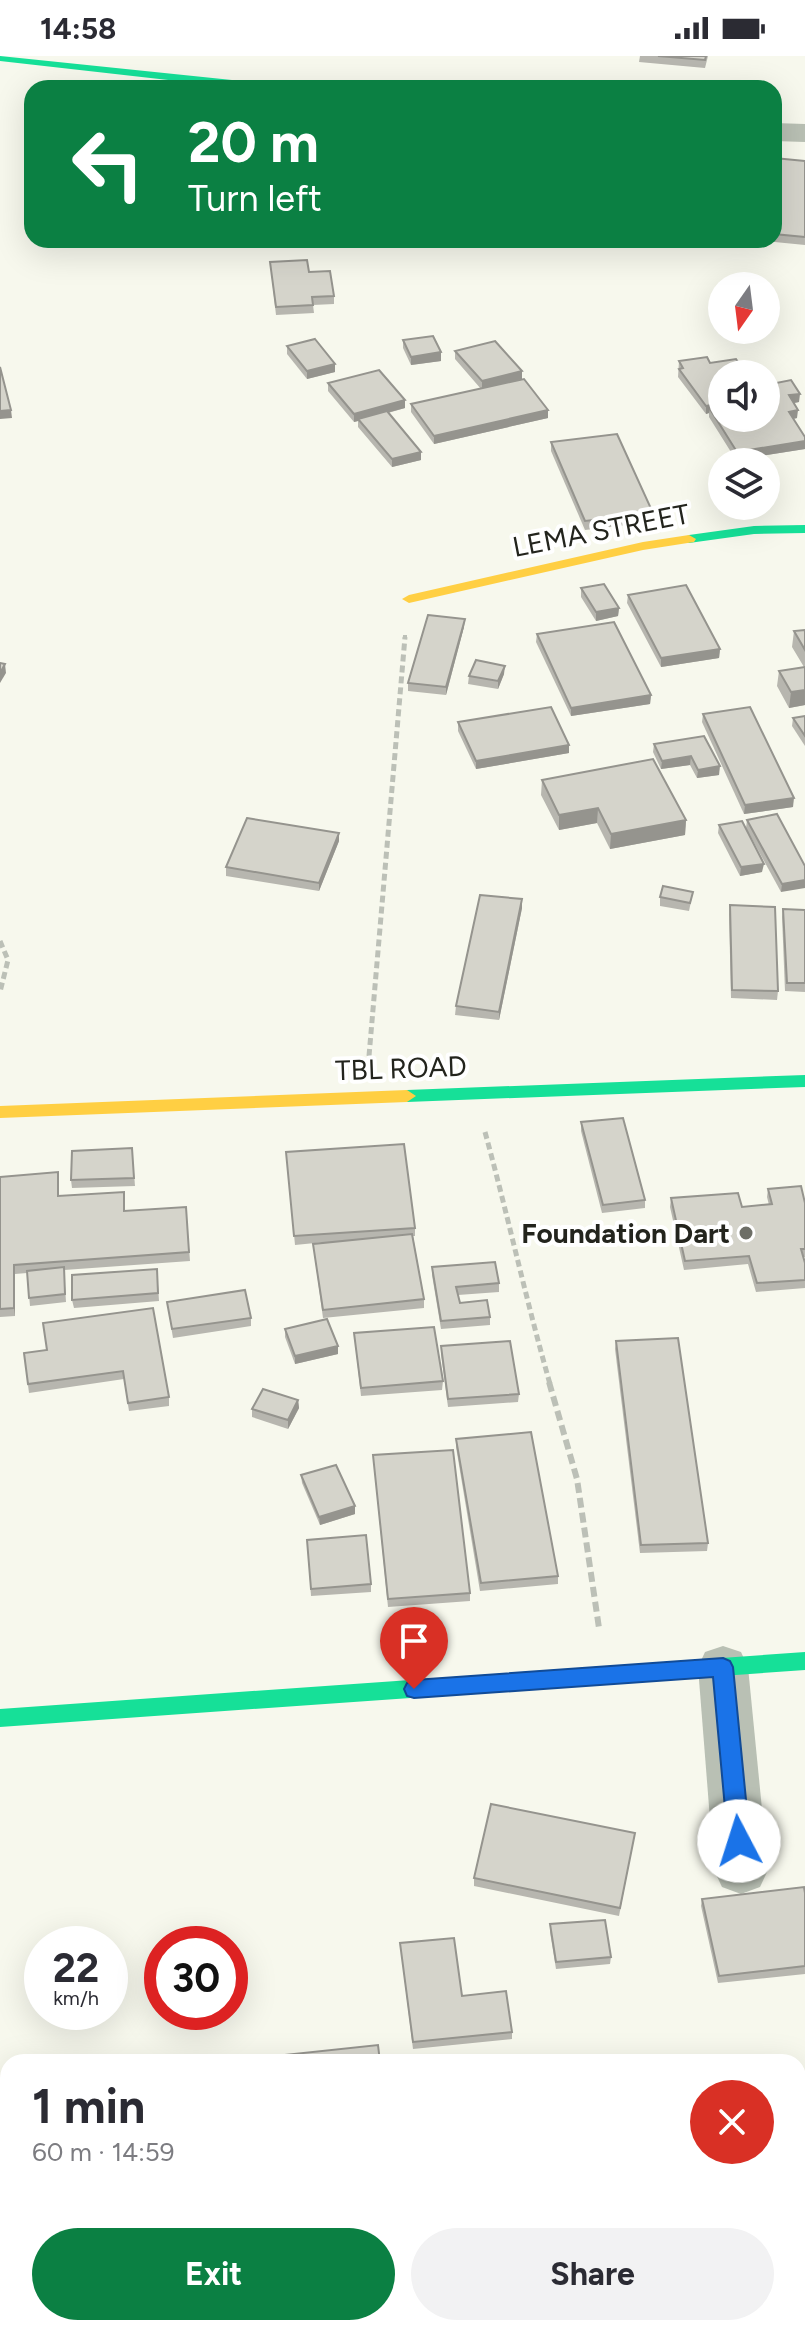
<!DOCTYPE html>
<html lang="en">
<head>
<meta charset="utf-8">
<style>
	body { margin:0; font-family:Figtree,sans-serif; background:#f2f2f3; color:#2b2b33; height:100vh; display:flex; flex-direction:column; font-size:30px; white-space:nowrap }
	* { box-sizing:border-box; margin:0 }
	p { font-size:26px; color:#7c7c81 }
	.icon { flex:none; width:44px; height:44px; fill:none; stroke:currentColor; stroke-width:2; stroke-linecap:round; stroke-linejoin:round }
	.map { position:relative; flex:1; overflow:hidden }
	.sheet { position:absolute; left:0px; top:1998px; width:806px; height:282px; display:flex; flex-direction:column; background:#fff; border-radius:24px 24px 0 0; box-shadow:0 8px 32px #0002 }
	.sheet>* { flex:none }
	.hud { position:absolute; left:24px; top:24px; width:758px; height:168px; border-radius:24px; box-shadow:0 8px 32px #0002; background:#0b8043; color:#fff; overflow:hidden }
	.needle { width:52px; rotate:194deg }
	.fabs { position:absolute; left:708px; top:216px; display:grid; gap:16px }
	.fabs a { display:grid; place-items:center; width:72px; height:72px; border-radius:50%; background:#fff; box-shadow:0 8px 32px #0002; font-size:40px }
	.speed { position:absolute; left:24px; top:1870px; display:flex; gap:16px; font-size:40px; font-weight:700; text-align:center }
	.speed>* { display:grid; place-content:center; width:104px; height:104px; border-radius:50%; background:#fff; box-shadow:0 8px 32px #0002; line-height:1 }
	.speed small { font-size:20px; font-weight:400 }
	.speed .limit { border:12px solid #d22; background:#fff; color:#111 }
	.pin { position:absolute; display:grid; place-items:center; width:68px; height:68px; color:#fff; margin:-82px -34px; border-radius:50% 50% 50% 0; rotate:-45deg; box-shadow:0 0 8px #0007 }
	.pin .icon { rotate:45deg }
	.me { position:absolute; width:88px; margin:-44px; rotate:355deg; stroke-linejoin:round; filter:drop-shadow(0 0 6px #0008) }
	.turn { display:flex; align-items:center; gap:28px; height:168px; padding:0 32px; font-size:36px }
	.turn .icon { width:104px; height:104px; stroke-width:2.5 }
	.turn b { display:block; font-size:56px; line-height:68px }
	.round { display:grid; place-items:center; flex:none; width:84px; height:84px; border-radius:42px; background:#f2f2f3 }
	.headline { display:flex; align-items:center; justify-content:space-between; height:136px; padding:0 32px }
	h1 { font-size:48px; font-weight:700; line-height:60px }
	.action { display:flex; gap:16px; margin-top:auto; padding:16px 32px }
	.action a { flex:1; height:92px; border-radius:48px; background:#0b8043; color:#fff; font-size:32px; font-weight:700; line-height:92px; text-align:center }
	.action a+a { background:#f2f2f3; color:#2b2b33 }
	.status { display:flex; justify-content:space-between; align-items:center; height:56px; padding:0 40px; background:#fff; direction:ltr }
	.status svg { height:22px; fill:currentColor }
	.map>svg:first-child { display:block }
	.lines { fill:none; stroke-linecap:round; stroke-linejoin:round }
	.path-far2 { stroke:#bcc0b7; stroke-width:4; stroke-dasharray:6 3; stroke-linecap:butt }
	.path-far1 { stroke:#bcc0b7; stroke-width:5; stroke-dasharray:7 4; stroke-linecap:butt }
	.path { stroke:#bcc0b7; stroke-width:6; stroke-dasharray:10 5; stroke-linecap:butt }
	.street { fill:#b9c0b4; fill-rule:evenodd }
	.fast { fill:#16e098; fill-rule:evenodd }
	.slow { fill:#ffcf43; fill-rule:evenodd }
	.wall { fill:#b7b6af }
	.shaded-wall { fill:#95948e }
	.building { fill:#d5d4cb; stroke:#95948e; stroke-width:2 }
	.route { fill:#1a73e8; stroke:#114b97; stroke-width:2 }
	.poi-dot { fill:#6d6e66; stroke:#fff; stroke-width:3 }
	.labels { text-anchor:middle; stroke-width:8; stroke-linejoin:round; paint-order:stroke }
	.street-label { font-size:28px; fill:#23241d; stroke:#fff }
	.poi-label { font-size:28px; font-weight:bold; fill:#23241d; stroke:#fff; text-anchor:end }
</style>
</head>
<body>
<div class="status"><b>14:58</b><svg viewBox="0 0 49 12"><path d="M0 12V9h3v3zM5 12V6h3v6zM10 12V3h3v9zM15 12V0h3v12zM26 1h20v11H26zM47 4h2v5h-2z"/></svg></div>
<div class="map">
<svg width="805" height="2279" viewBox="0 0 805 2279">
	<rect width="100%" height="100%" fill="#f7f8ed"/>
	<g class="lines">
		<polyline class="path-far2" points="405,583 405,579"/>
		<g class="path-far1">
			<polyline points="0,885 8,904 0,936"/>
			<polyline points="369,1000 405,581"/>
			<path d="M 485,1076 C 508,1160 526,1244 550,1328"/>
		</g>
		<polyline class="path" points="549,1326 577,1423 599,1572"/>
		<g class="street">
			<polygon points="774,67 805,68 805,86 774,85"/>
			<polygon points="723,1590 741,1596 748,1611 768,1814 760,1831 741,1838 722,1831 714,1814 698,1611 705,1596"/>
			<polygon points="521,2272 581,2272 582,2279 522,2279"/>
		</g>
		<g class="fast">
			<polygon points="0,0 271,28 277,32 239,32 0,5"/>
			<polygon points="805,469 805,477 754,478 689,487 682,483 689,479 754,470"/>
			<polygon points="805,1019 805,1031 407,1046 398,1040 407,1034"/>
			<polygon points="805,1596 805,1614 0,1671 0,1653"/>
		</g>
		<g class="slow">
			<polygon points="689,479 696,483 694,486 643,494 409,547 402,543 409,539 643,486"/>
			<polygon points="407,1034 416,1040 407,1046 0,1062 0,1050"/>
		</g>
	</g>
	<g class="wall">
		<polygon points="640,0 708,0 705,12 639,6"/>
		<polygon points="774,102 805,105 805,189 753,184 774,184"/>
		<polygon points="270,206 309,216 334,240 334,248 313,249 314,257 276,259"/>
		<polygon points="403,284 441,305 411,309 403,292"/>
		<polygon points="287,290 335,308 335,316 307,323 287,298"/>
		<polygon points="455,295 522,315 522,323 548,362 434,388 411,356 411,348 481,333 455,303"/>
		<polygon points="679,305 710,307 722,318 722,362 766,362 766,329 799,346 794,347 797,362 793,363 805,381 805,393 736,404 709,361 709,357 706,358 678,321"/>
		<polygon points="328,327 405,352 388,357 421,404 392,411 358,371 358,365 354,366 328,335"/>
		<polygon points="551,386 653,457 652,466 585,474 551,395"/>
		<polygon points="581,532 619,552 618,560 596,565 581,541"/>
		<polygon points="628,539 720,593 719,602 661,611 627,547"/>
		<polygon points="464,571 446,639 408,635 408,627"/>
		<polygon points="805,574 805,649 789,652 777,630 779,615 804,611 792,591 794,575"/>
		<polygon points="537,578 651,639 650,648 571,660 536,586"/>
		<polygon points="504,618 498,633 468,628 469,620"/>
		<polygon points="703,658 793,751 744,758 702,666"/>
		<polygon points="805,660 805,690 792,670 793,662"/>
		<polygon points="458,666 569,697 476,713 458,675"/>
		<polygon points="704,680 719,719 697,722 690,709 661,713 653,696 654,688"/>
		<polygon points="542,724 686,764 685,779 610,793 597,767 559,774 541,739"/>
		<polygon points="747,764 805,810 781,836 746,772"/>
		<polygon points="719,769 762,816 740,820 718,777"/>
		<polygon points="339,785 319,835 226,820 226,811"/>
		<polygon points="693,836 689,855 660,850 660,841"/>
		<polygon points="522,843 522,852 499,964 455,959 456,950"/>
		<polygon points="730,849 778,935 777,944 731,942 729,858"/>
		<polygon points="783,853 805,854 805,936 785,935 782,861"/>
		<polygon points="581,1066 645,1144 645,1152 602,1157 581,1075"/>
		<polygon points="132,1092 135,1130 72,1132 71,1124"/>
		<polygon points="287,1104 415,1172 415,1180 413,1180 424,1243 424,1252 323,1262 313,1188 325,1186 295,1189"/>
		<polygon points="0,1121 59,1125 59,1140 124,1136 125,1155 186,1151 190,1205 64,1214 66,1246 30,1250 27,1217 15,1218 15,1260 0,1261"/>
		<polygon points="768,1133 805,1147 805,1201 803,1201 805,1207 805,1232 756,1236 748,1208 684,1214 670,1151 671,1142 742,1151 769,1149 767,1141"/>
		<polygon points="432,1211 499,1227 499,1236 458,1239 460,1247 490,1261 490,1269 441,1273 432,1219"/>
		<polygon points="157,1213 159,1245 74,1252 72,1244"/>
		<polygon points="167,1246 251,1262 251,1270 173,1282"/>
		<polygon points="43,1267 169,1341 169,1350 129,1355 124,1323 29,1337 24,1297 47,1294"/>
		<polygon points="285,1273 338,1290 338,1298 295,1308 285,1281"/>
		<polygon points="354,1277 443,1325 442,1334 361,1340"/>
		<polygon points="616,1285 708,1487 707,1495 640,1497 615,1293"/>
		<polygon points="441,1290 519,1338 518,1346 448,1351 441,1298"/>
		<polygon points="298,1344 299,1352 288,1373 252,1361 252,1353"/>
		<polygon points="456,1383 558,1520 558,1528 480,1535 456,1391"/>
		<polygon points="373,1399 470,1537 470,1545 388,1551"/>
		<polygon points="301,1419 355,1450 355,1458 320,1469 302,1427"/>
		<polygon points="307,1484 371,1528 371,1536 311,1540"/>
		<polygon points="635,1777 619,1860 474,1830 474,1822"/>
		<polygon points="805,1837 805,1918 718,1927 701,1850 702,1843"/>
		<polygon points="550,1868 611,1901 610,1908 556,1913 550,1876"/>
		<polygon points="400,1887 462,1940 512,1976 512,1983 413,1993"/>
		<polygon points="8,2104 8,2240 0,2241 0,2105"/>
	</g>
	<g class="shaded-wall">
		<polygon points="441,296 441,305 411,309 411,301"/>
		<polygon points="335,308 335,316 307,323 307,315"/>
		<polygon points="522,315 522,323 482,333 482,325"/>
		<polygon points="800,338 799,346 788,348 789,339"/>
		<polygon points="405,344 405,352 360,364 358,363 358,365 354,366 354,358"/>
		<polygon points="722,347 722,355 710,353 709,357 706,358 706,350"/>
		<polygon points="11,354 12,362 0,363 0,355"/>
		<polygon points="548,354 548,362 434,388 434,380"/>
		<polygon points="798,354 797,362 788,364 789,356"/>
		<polygon points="805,385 805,393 736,404 737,396"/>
		<polygon points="421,396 421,404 392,411 392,403"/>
		<polygon points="619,552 618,560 596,565 596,556"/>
		<polygon points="465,563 464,571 446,639 446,631"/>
		<polygon points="720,593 719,602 661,611 661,602"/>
		<polygon points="5,608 6,617 0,627 0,617"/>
		<polygon points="505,610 504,618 498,633 498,625"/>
		<polygon points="805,634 805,649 789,652 791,636"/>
		<polygon points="651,639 650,648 571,660 571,652"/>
		<polygon points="569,689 569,697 476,713 476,705"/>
		<polygon points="691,700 690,709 661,713 662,705"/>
		<polygon points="720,710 719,719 697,722 698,714"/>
		<polygon points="794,742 793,751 744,758 745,749"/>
		<polygon points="598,752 597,767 559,774 559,759"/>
		<polygon points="686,764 685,779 610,793 611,778"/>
		<polygon points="339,777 339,785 319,835 319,827"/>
		<polygon points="764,808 762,816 740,820 741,811"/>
		<polygon points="805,824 805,832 781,836 782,828"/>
		<polygon points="522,843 522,852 499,964 499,956"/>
		<polygon points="14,1209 15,1218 15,1260 14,1252"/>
		<polygon points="338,1290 338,1298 295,1308 295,1300"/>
		<polygon points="298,1344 299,1352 288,1373 288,1364"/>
		<polygon points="355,1450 355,1458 320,1469 319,1461"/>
	</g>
	<g class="building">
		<polygon points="658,0 706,0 705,4"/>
		<polygon points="774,102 805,105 805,181 774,178"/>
		<polygon points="307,204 309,216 330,215 334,240 312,241 313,249 276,251 270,206"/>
		<polygon points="433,280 441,296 411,301 403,284"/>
		<polygon points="315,283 335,308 307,315 287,290"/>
		<polygon points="495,285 522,315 482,325 455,295"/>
		<polygon points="707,301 710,307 736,303 746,318 722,318 722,347 706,350 679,313 683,312 679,305"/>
		<polygon points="0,311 11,354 0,355"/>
		<polygon points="379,314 405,344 354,358 328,327"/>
		<polygon points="524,323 548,354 434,380 411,348"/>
		<polygon points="791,324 800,338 789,339 798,354 789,356 805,381 805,385 737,396 710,353 722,351 722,362 766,362 766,329"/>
		<polygon points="387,355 421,396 392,403 358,363"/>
		<polygon points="617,378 653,457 585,465 551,386"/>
		<polygon points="604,528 619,552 596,556 581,532"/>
		<polygon points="686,529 720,593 661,602 628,539"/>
		<polygon points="428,559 465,563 446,631 408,627"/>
		<polygon points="614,566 651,639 571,652 537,578"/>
		<polygon points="805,574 805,594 794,575"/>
		<polygon points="476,604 505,610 498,625 469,620"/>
		<polygon points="0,607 5,608 0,617"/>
		<polygon points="805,611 805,634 791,636 779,615"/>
		<polygon points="551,651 569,689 476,705 458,666"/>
		<polygon points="750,651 794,742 745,749 703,658"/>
		<polygon points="805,660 805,680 793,662"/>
		<polygon points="704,680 720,710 698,714 691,700 662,705 654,688"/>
		<polygon points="653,703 686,764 611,778 598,752 559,759 542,724"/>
		<polygon points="777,758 805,810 805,824 782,828 747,764"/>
		<polygon points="247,762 339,777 319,827 226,811"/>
		<polygon points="742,765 764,808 741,811 719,769"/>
		<polygon points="663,830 693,836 690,847 660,841"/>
		<polygon points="480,839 522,843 499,956 456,950"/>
		<polygon points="730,849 775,851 778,935 732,934"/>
		<polygon points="783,853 805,854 805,927 787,927"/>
		<polygon points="623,1062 645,1144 603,1149 581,1066"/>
		<polygon points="404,1088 415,1172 294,1180 286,1096"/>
		<polygon points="132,1092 134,1122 71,1124 72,1095"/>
		<polygon points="58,1116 58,1140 124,1136 124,1155 186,1151 189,1196 14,1209 14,1252 0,1253 0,1121"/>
		<polygon points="801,1130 805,1147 805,1193 801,1193 805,1207 805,1224 757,1227 749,1200 685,1205 671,1142 738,1137 742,1151 772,1148 768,1133"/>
		<polygon points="412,1178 424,1243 323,1254 313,1188"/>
		<polygon points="495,1206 499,1227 456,1231 460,1247 487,1244 490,1261 441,1265 432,1211"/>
		<polygon points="64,1211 65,1238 29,1242 27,1215"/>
		<polygon points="157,1213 158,1237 72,1244 72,1219"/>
		<polygon points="245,1234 251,1262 172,1273 167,1246"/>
		<polygon points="153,1252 169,1341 128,1347 123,1315 28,1328 24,1297 47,1294 43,1267"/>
		<polygon points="327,1263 338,1290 295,1300 285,1273"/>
		<polygon points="434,1271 443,1325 361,1332 354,1277"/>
		<polygon points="678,1282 708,1487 641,1489 616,1285"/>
		<polygon points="510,1285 519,1338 448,1343 441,1290"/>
		<polygon points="263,1333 298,1344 288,1364 252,1353"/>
		<polygon points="531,1376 558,1520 481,1527 456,1383"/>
		<polygon points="453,1394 470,1537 388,1543 373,1399"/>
		<polygon points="336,1409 355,1450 319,1461 301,1419"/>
		<polygon points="366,1479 371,1528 311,1533 307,1484"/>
		<polygon points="491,1748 635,1777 620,1852 474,1822"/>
		<polygon points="804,1831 805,1837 805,1910 719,1920 702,1843"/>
		<polygon points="605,1864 611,1901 556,1906 550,1868"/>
		<polygon points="454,1882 462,1940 506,1935 512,1976 413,1986 400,1887"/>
		<polygon points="378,1989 380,2006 227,2006 227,2005"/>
		<polygon points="752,2002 753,2006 698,2006"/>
		<polygon points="8,2104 8,2234 0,2235 0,2105"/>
		<polygon points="805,2198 805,2279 787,2279 785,2272 798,2272 798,2199"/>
		<polygon points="245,2272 356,2272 357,2279 246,2279"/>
	</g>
	<polygon class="route" points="723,1602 730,1605 733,1611 750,1785 747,1792 739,1795 731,1792 728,1785 713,1621 414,1642 407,1640 404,1633 407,1627 414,1624"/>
	<circle class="poi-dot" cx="746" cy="1177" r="8"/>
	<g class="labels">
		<g class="street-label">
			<text transform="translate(601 474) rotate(-11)" y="10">LEMA STREET</text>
			<text transform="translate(401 1012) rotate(-2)" y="10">TBL ROAD</text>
		</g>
		<g class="poi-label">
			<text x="730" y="1187">Foundation Dart</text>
		</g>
	</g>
</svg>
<div class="fabs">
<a><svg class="needle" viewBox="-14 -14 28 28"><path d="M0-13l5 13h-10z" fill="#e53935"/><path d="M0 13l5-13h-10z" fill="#7c7c81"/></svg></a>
<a><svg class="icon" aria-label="sound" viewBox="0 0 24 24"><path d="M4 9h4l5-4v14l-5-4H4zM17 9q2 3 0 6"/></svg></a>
<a><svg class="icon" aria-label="layers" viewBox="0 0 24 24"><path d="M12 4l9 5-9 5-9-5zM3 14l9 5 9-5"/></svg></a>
</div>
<div class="speed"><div>22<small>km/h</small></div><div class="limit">30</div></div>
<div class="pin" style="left:414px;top:1633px;background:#d93025"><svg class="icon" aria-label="arrive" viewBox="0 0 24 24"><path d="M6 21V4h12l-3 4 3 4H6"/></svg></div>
<svg class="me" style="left:739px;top:1785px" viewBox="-20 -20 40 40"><circle r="19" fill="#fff"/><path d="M0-13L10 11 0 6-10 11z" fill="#1a73e8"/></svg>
<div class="hud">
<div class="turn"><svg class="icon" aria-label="left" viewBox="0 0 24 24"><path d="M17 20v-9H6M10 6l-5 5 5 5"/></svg><div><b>20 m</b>Turn left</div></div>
</div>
<section class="sheet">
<div class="headline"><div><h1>1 min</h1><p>60 m · 14:59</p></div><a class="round" style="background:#d93025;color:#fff"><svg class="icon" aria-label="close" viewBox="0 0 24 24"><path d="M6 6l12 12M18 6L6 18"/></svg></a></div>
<div class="action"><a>Exit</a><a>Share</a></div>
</section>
</div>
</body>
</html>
